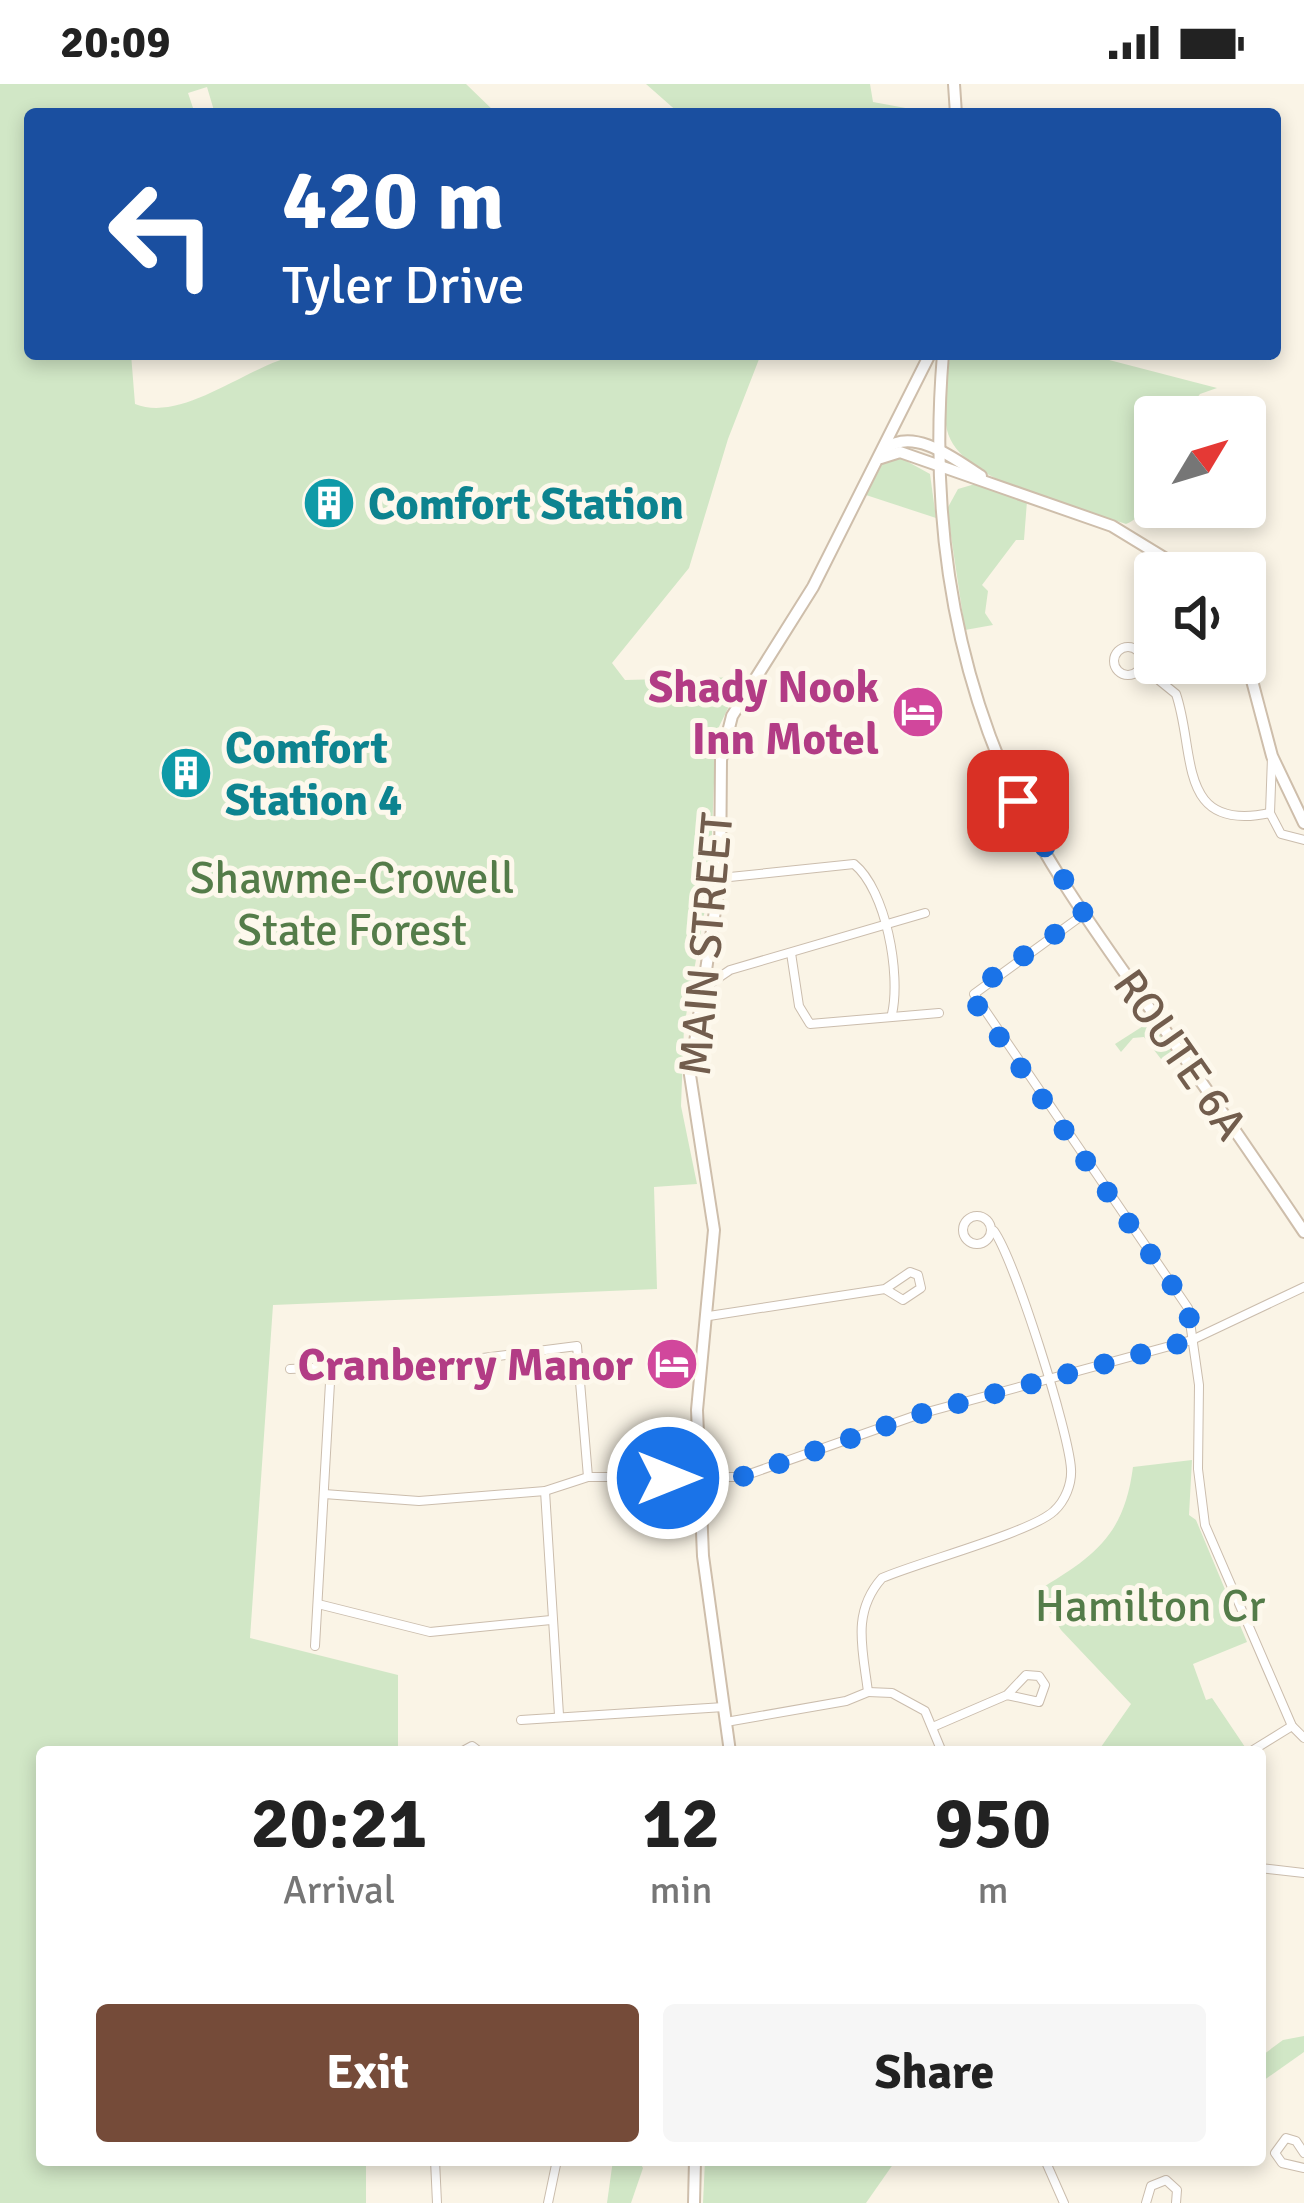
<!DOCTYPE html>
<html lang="en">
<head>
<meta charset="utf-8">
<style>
	body { margin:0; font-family:Signika,sans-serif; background:#f6f6f6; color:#222; height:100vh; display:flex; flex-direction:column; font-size:45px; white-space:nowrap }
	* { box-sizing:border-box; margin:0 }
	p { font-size:39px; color:#767676 }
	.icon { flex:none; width:66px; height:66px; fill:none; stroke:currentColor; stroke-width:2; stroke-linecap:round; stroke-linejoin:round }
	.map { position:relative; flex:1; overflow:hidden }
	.panel { position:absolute; left:36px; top:1662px; width:1230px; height:420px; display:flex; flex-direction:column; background:#fff; border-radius:12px; box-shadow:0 6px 18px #0003 }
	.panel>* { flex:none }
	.guide { position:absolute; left:24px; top:24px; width:1257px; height:252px; border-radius:12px; box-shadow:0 6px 18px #0003; background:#1a4fa0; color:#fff; overflow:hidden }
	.needle { width:78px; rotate:52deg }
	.tools { position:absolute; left:1134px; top:312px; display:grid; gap:24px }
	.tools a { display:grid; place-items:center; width:132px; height:132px; border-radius:12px; background:#fff; box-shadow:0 6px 18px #0003; font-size:60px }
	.pin { position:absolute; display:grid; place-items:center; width:102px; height:102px; color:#fff; margin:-51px; border-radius:24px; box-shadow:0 6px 18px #0006 }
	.me { position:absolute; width:132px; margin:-66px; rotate:90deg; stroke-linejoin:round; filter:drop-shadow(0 0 9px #0008) }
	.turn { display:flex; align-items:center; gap:42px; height:252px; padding:0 60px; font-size:54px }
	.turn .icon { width:156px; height:156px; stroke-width:2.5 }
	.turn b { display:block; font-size:84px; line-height:102px }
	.eta { display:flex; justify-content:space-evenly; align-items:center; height:204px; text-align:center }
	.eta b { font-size:72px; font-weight:700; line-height:84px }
	.action { display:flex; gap:24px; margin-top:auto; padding:24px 60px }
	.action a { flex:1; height:138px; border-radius:12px; background:#754b39; color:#fff; font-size:48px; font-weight:700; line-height:138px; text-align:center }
	.action a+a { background:#f6f6f6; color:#222 }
	.status { display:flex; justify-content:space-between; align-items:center; height:84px; padding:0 60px; background:#fff; direction:ltr }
	.status svg { height:33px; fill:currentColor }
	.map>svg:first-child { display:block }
	.green { fill:#d1e7c6 }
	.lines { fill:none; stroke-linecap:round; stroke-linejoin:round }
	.street-casing { stroke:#cbbdad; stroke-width:10 }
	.secondary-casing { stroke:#cebeab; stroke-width:14 }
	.street { stroke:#fff; stroke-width:8 }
	.secondary { stroke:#fff; stroke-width:10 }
	.route { stroke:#1a73e8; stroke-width:21; stroke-dasharray:0 37.8 }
	.labels { text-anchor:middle; stroke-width:10; stroke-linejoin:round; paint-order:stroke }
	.culture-label { font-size:45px; font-weight:bold; fill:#0d838f; stroke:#fdf8ec; text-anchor:start }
	.hotel-label { font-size:45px; font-weight:bold; fill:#b23c85; stroke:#fdf8ec; text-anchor:end }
	.park-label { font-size:45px; fill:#547c49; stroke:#fdf8ec }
	.street-label { font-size:45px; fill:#725d4d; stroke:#fdf8ec }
</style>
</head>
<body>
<div class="status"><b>20:09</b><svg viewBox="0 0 49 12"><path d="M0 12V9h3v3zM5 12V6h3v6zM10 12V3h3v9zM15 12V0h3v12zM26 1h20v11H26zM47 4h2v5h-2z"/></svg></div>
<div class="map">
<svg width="1304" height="2119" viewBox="0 0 1304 2119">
	<rect width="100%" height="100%" fill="#faf4e6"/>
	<g class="green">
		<path d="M 0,0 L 466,0 L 497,30 L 215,30 L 207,3 L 188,9 L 195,30 L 30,30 L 30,270 L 131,270 L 135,320 C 185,340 252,277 303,270 L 761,270 L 728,355 L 689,484 L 612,579 L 625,596 L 743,593 L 716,649 L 710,797 L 684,943 L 681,1022 L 697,1100 L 654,1103 L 657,1205 L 273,1221 L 250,1554 L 398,1591 L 398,1668 L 42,1668 L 42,2076 L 366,2076 L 366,2119 L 0,2119 Z"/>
		<polygon points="646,0 870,0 873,18 938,30 680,30"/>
		<path d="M 950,270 L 1086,270 L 1217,304 L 1200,310 L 1182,333 L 1155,333 C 1155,365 1161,426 1126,440 C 1078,423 960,400 947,346 C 942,323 948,294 950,270 Z"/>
		<polygon points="901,374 930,390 936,434 866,411 884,377"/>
		<polygon points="975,400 1027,417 1024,456 1016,456 982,501 988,507 985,529 993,541 965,546 947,425 958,405"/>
		<polygon points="1151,937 1172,964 1171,973 1161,975 1144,953 1133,954 1121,968 1115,960"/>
		<path d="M 1192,1376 L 1189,1431 L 1196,1436 L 1247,1558 L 1193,1580 L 1206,1616 L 1212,1614 L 1245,1663 L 1237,1668 L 1107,1668 L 1101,1663 L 1131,1620 L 1061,1546 L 1037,1507 C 1093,1473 1124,1453 1133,1383 Z"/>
		<polygon points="1304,1952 1304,1968 1260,1999 1260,1973 1283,1956"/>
		<polygon points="613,2076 638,2076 643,2084 631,2119 607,2119"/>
		<polygon points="705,2076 896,2076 866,2119 703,2119"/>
	</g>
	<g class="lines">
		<g class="street-casing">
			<g id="street">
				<circle cx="1128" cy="577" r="14"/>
				<path d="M 1144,584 L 1176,610 C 1196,668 1176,749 1270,729 L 1281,750 L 1304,756"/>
				<polyline points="1270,729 1272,673"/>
				<path d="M 720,794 L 854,780 C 886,806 901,890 892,930"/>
				<polyline points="1084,830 974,910 1188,1224 1199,1301 1198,1385 1205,1441 1292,1642 1304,1654"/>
				<polyline points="791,869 799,922 810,940 939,929"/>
				<polyline points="702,905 730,886 925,829"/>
				<circle cx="977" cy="1146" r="14"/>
				<polyline points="709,1232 885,1205 910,1188 918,1191 921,1204 903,1216 885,1205"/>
				<polyline points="290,1285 459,1277 577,1262 588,1393"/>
				<polyline points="545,1407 559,1631"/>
				<polyline points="324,1410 419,1417 545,1407 588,1393 741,1393 920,1330 1192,1256 1304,1203"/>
				<polyline points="318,1520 430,1548 551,1536"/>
				<polyline points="315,1562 331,1281"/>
				<polyline points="868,1608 892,1609 925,1627 942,1668"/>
				<polyline points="521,1636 724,1623"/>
				<path d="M 726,1638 L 846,1617 L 868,1608 C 863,1566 851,1529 882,1494 C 919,1478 1032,1448 1054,1427 C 1065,1417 1072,1400 1071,1385 C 1069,1348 1015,1177 994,1147"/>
				<polyline points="935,1642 1007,1611 1026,1591 1039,1592 1045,1601 1039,1618 1007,1611"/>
				<polyline points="461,1668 472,1662 480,1668"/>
				<polyline points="1250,1668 1292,1642"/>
				<polyline points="1260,1784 1304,1789"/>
				<polyline points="1304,2069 1296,2057 1286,2054 1275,2069 1282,2079 1304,2084"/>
				<polyline points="435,2076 437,2119"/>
				<polyline points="1045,2076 1064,2119"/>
				<polyline points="548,2119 557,2076"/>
				<polyline points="1146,2119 1151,2102 1166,2096 1177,2106 1176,2119"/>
			</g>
		</g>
		<g class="secondary-casing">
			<g id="secondary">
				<polyline points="954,0 956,30"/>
				<path d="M 943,270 C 931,413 948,557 1005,690 C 1041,774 1096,848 1148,922 C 1201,997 1253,1072 1304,1148"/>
				<path d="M 885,365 C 914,342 956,376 981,392"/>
				<polyline points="881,374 900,368 1112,442 1189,489"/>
				<polyline points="1245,570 1272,672 1304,739"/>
				<polyline points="730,1668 703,1472 697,1326 714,1146 690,991 720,794 721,676 732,632 813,503 930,270"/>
				<polyline points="694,2119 695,2076"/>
			</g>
		</g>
		<use href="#street" class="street"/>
		<use href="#secondary" class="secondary"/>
	</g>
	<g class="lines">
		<polyline class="route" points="668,1394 741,1393 920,1330 1192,1256 1188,1224 977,921 974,910 980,902 1084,830 1018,717"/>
	</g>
	<defs>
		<g id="building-disc" transform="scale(2.7)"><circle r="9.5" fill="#0f9aa8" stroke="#fdf8ec"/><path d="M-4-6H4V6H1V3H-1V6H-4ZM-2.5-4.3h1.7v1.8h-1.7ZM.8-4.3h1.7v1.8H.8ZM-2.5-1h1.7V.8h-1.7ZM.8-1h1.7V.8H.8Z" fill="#fff"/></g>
		<g id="hotel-disc" transform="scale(2.7)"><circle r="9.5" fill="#d1479c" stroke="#fdf8ec"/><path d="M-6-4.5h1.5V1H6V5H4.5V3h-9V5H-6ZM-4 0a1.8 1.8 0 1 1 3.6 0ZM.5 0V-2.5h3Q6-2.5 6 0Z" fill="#fff"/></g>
	</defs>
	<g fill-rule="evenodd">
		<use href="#building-disc" x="329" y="419"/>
		<use href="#hotel-disc" x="918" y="628"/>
		<use href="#building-disc" x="186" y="689"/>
		<use href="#hotel-disc" x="672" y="1280"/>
	</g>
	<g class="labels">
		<g class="culture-label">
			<text x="368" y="435">Comfort Station</text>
			<text x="225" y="679">Comfort<tspan x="225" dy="52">Station 4</tspan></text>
		</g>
		<g class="hotel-label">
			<text x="879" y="618">Shady Nook<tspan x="879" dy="52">Inn Motel</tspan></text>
			<text x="633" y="1296">Cranberry Manor</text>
		</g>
		<g class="park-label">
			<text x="352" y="809">Shawme-Crowell<tspan x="352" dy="52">State Forest</tspan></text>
			<text x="1150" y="1537">Hamilton Cr</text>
		</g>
		<g class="street-label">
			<text transform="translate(705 860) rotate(-85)" y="16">MAIN STREET</text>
			<text transform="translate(1181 970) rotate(55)" y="16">ROUTE 6A</text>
		</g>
	</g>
</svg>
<div class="tools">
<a><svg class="needle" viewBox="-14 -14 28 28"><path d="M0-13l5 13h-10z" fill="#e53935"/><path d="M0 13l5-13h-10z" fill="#767676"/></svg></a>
<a><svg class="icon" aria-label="sound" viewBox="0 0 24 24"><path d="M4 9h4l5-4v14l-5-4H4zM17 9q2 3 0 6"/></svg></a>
</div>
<div class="pin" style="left:1018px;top:717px;background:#d93025"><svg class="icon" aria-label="arrive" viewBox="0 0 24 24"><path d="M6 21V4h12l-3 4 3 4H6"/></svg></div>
<svg class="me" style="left:668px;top:1394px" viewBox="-20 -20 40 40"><circle r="17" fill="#1a73e8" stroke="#fff" stroke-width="3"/><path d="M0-11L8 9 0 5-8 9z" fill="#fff"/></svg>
<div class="guide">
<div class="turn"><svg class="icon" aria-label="left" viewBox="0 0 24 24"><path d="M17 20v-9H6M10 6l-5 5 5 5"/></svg><div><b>420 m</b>Tyler Drive</div></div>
</div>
<section class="panel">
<div class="eta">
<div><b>20:21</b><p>Arrival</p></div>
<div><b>12</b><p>min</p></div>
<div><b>950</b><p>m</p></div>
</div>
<div class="action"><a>Exit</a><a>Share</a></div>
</section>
</div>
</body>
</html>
